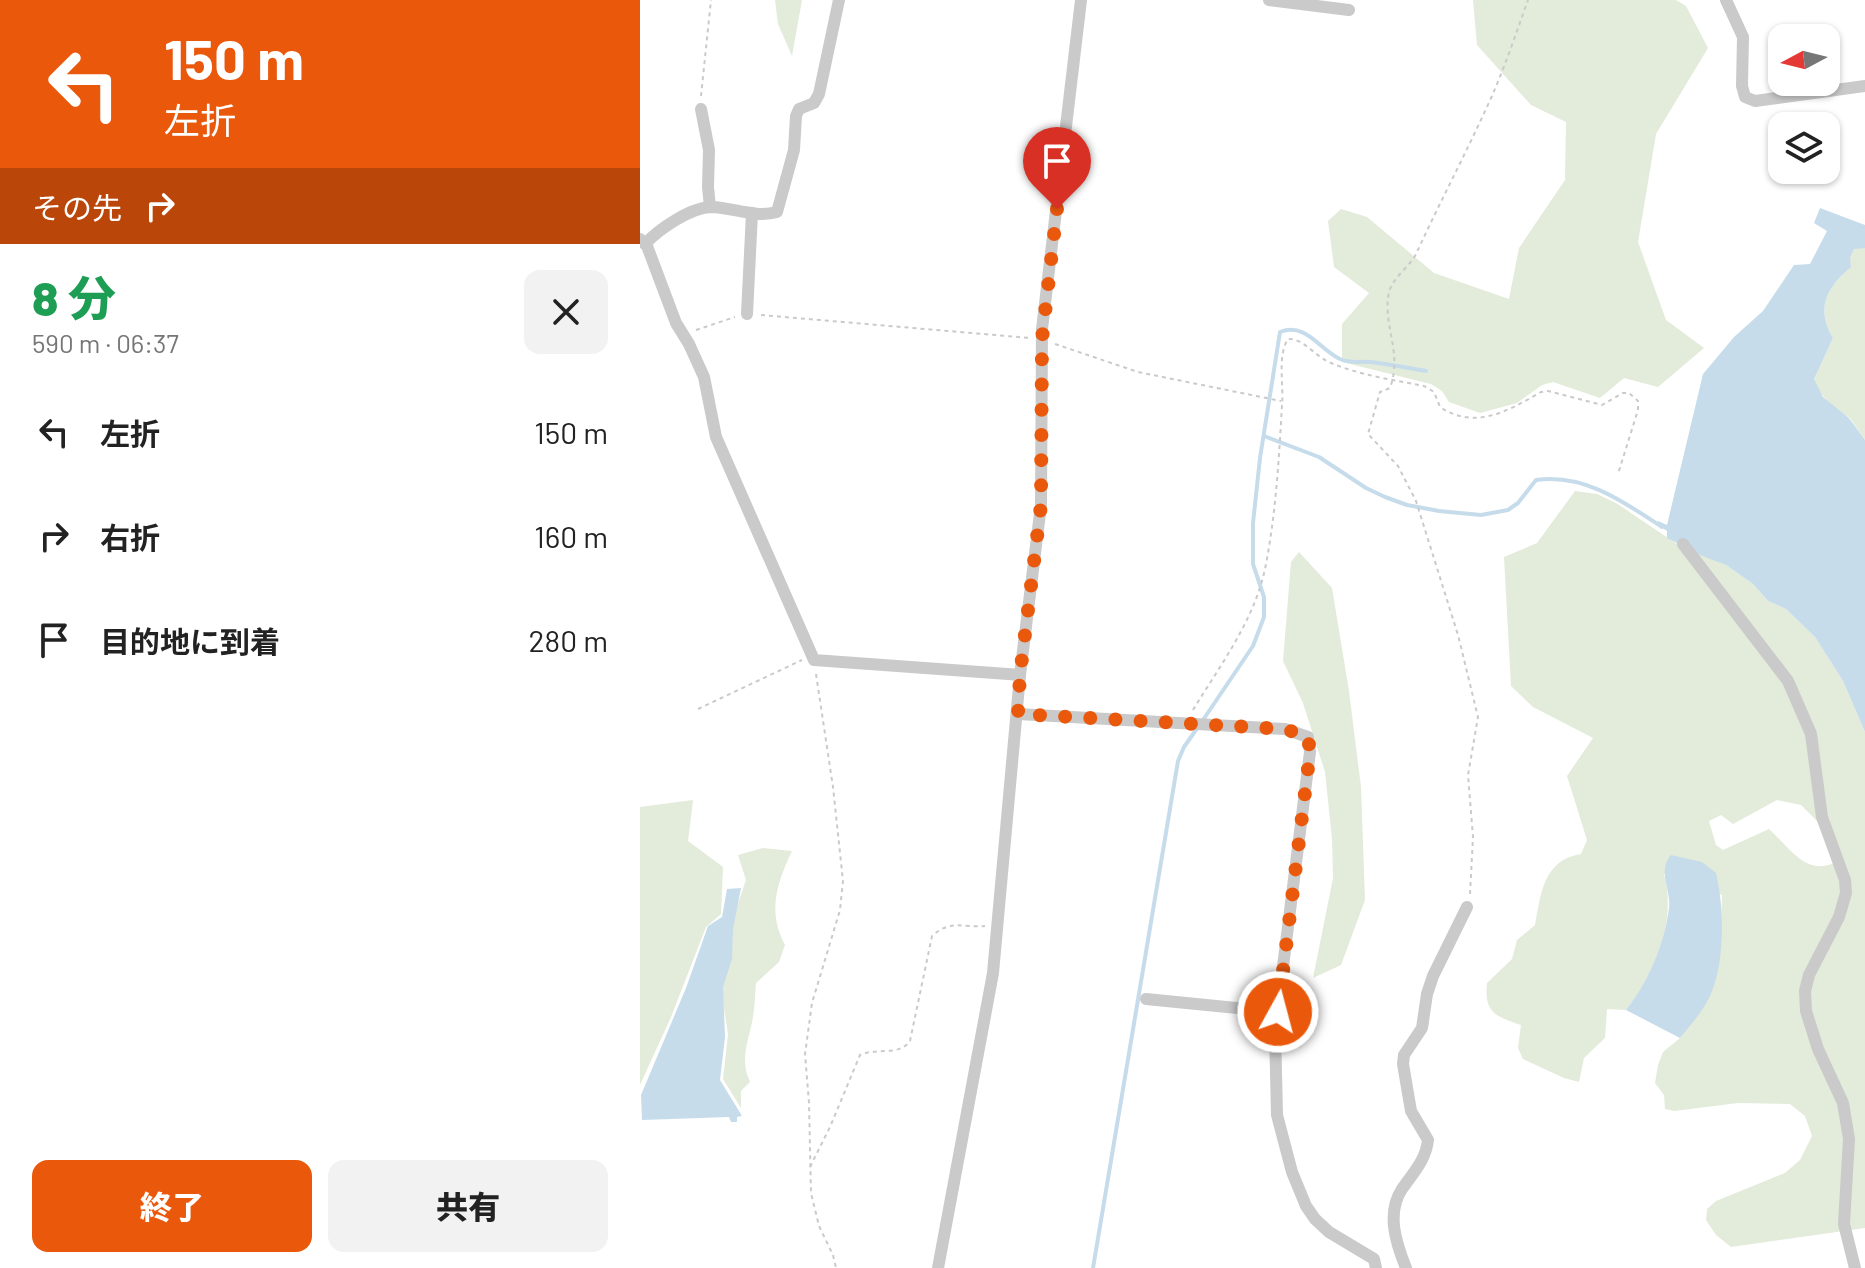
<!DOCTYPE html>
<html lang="ja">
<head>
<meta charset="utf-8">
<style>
	body { margin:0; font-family:Barlow,"Noto Sans JP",sans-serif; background:#f2f2f2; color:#222; height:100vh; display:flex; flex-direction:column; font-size:30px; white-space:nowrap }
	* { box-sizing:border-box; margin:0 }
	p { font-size:26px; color:#767676 }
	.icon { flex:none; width:44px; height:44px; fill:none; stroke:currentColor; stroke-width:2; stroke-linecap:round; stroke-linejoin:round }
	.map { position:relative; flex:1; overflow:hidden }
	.side { display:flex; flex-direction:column; background:#fff; width:640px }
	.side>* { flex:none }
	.top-card { background:#ea580c; color:#fff; overflow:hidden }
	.needle { width:52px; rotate:263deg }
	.tools { position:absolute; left:1128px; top:24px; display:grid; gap:16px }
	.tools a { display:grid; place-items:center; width:72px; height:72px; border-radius:16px; background:#fff; box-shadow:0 2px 6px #0004; font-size:40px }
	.pin { position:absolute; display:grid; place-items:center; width:68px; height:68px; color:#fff; margin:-82px -34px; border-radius:50% 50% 50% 0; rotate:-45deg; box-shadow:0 0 8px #0007 }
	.pin .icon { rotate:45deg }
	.me { position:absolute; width:88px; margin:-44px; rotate:7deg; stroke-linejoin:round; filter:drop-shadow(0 0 6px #0008) }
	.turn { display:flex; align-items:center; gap:28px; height:168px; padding:0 32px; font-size:36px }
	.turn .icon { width:104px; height:104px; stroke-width:2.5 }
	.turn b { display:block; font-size:56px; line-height:68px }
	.then { display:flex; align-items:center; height:76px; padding:0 32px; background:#0003; gap:16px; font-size:30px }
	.round { display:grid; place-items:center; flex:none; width:84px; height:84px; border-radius:16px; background:#f2f2f2 }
	.overview { display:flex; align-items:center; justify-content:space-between; height:136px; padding:0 32px }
	h1 { font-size:48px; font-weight:800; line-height:60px; color:#1e9e55 }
	.button { display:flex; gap:16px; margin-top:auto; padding:16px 32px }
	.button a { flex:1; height:92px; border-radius:16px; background:#ea580c; color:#fff; font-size:32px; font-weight:800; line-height:92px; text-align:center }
	.button a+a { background:#f2f2f2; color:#222 }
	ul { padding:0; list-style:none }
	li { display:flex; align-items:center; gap:24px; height:104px; padding:0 32px }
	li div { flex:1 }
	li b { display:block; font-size:30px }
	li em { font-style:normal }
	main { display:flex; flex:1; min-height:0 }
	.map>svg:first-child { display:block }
	.green { fill:#e3ebda; fill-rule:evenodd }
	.water { fill:#c6dceb }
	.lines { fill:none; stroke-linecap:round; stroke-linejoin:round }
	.stream { stroke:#c6dceb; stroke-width:4 }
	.path { stroke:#cacaca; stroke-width:2; stroke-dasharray:4 4; stroke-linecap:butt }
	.minor { stroke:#cacaca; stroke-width:12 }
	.route { stroke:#ea580c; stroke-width:14; stroke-dasharray:0 25.2 }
</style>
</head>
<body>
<main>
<section class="side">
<div class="top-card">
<div class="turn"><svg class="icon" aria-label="left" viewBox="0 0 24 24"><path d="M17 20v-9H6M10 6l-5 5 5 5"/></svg><div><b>150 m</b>左折</div></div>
<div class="then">その先<svg class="icon" aria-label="right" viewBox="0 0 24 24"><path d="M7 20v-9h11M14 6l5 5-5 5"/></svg></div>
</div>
<div class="overview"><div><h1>8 分</h1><p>590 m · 06:37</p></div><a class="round"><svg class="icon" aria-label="close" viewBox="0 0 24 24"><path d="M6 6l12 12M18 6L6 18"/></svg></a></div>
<ul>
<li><svg class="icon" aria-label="left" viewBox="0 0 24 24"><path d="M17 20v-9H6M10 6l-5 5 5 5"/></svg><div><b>左折</b></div><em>150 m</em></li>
<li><svg class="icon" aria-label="right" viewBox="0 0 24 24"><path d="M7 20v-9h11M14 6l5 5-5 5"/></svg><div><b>右折</b></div><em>160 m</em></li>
<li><svg class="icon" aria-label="arrive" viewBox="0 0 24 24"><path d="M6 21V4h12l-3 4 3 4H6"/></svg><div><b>目的地に到着</b></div><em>280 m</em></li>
</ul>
<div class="button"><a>終了</a><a>共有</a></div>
</section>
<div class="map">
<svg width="1225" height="1268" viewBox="0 0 1225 1268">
	<rect width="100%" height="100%" fill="#fff"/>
	<g class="green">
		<polygon points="135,0 162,0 152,56 138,24"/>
		<polygon points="833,0 1036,0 1046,6 1068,48 1016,134 998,242 1026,320 1064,348 1018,387 984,378 960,398 913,382 902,385 877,403 840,413 809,402 802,391 791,384 702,362 702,324 729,293 694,267 688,221 701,209 727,217 794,273 869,299 879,248 925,180 926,122 891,105 837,45"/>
		<path d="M 1214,248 L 1225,248 L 1225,440 L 1210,418 L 1192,406 L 1176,388 L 1174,379 L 1193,338 C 1175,308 1187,288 1210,267 L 1210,258 Z"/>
		<path d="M 935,491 L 957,494 L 976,503 L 1037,544 L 1086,565 L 1113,584 L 1128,601 L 1146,609 L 1175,637 L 1203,681 L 1225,732 L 1225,1228 L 1091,1247 L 1076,1235 L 1066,1220 L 1067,1209 L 1076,1201 L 1145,1173 L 1160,1160 L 1172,1136 L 1165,1116 L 1150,1104 L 1098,1103 L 1034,1111 L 1025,1109 L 1024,1095 L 1015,1083 L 1018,1065 L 1023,1052 L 1040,1038 L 1080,950 L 1082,895 L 1024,874 C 1037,920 1015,974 986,1010 L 967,1009 L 965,1038 L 944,1058 L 939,1082 L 924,1078 L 883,1059 L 878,1048 L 881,1025 C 855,1016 844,1013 847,983 L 872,959 L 877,940 L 895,925 C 901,894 903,860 941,854 L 947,840 L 927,776 L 953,738 L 893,707 L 871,686 L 864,557 L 897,543 ZM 1137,800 L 1161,805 L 1191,835 L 1202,859 C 1168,880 1153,851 1129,829 L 1083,850 L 1076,845 L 1069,821 L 1081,815 L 1093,824 Z"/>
		<polygon points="659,552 692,588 709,691 721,787 725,900 701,965 673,978 693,878 692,839 685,772 663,703 643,661 651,562"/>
		<polygon points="53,800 48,841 83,867 81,914 66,927 31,1017 0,1085 0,807"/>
		<path d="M 123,848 L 152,851 C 137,883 127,911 145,945 L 139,962 L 116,983 C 115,994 115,1006 113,1017 C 109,1041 99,1058 110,1082 L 101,1091 L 101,1108 L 83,1079 L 88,1034 L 81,989 L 92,921 L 106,880 L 98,855 Z"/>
	</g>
	<g class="water">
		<path d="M 1180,208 L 1225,225 L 1225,248 L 1214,249 L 1210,258 L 1211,267 C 1187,287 1175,308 1193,338 L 1174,379 L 1183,397 L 1209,418 L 1225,440 L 1225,732 L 1203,681 L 1175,637 L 1146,609 L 1128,601 L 1113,584 L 1086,565 L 1060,555 L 1027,538 L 1027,531 L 1018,525 L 1018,521 L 1027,525 L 1063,374 L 1094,337 L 1123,311 L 1154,265 L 1170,264 L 1187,231 L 1174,223 Z"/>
		<path d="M 1031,855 L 1062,862 L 1076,873 C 1084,905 1085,959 1072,991 C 1066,1008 1051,1024 1040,1038 L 986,1010 C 1009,981 1024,945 1029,908 C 1031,889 1017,871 1031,855 Z"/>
		<polygon points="101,888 93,929 92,959 83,987 85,1037 80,1080 102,1116 97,1117 97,1122 91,1122 89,1117 2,1120 1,1095 46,988 68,926 82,917 87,889"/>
	</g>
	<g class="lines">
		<g class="stream">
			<path d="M 624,436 L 679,457 L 726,488 L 745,497 L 767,505 L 799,511 L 841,515 L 868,510 L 878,503 L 896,480 C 944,473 984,502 1022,527"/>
			<path d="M 563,720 L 613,646 L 624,617 L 624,597 L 613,564 L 613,523 L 620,458 L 640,332 C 666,322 679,349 700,359 C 710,364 720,361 731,362 C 749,364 768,368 786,371"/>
			<polyline points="453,1268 538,761 544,747 558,727"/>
		</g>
		<g class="path">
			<polyline points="61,96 71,0"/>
			<polyline points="121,315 390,338"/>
			<polyline points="56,330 95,317"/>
			<polyline points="415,344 498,372 641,401"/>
			<polyline points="176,674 193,787 203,881 200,910 172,1003 165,1054 169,1103 171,1193 179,1226 193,1255 196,1268"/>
			<polyline points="58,709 162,660"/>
			<path d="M 553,710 C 581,664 616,618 626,564 C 636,512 639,458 642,405 C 644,385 637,356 648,339 C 664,338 675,357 691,363 C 720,375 753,380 784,386 L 794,392 L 800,407 C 836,431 869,410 901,392 L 908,391 L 962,405 L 983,393 L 989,393 L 998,401 L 998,410 L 978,474"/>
			<path d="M 830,894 L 833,837 L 828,775 L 838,717 L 818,635 L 776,501 L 758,466 L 728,434 L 740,392 L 750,388 C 763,352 742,325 749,292 C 753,277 771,266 777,252 C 799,204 824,157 846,109 C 863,73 875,36 888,0"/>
			<path d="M 170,1167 L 190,1127 L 220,1055 C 236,1047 258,1057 270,1041 L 292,936 C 311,919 322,928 345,926"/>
		</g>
		<g class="minor">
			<polyline points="629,0 709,10"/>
			<polyline points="1086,0 1103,37 1102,86 1105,97 1115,101 1225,86"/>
			<polyline points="61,109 69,150 68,187 70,207"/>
			<polyline points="0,239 7,246 36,323 49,344 64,377 76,437 174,660 380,675"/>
			<path d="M 5,244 C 19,229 51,207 72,207 C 94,208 116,218 137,212 L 154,150 L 156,116 L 159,109 L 174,103 L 179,94 L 199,0"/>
			<polyline points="107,314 112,213"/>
			<polyline points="1043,544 1148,681 1171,734 1182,817 1205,880 1206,893 1199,917 1169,975 1165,991 1166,1011 1178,1049 1203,1103 1209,1139 1204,1224 1215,1268"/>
			<polyline points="378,714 645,729 668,737 670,752 635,1030 637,1115 652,1172 666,1206 675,1219 689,1232 734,1259 736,1268"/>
			<polyline points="506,999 638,1012"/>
			<polyline points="298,1268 353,973 380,675 401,505 402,329 441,0"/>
			<path d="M 766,1268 C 756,1243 746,1213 762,1189 C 773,1173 786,1160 788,1140 L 771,1111 L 763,1064 L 764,1055 L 782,1028 L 787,994 L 793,976 L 827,907"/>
		</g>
	</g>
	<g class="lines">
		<polyline class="route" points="417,209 402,339 401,505 380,675 378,714 645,729 668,737 670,752 638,1012"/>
	</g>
</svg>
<div class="tools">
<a><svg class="needle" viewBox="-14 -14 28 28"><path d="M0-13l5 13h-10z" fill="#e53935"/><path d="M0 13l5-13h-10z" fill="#767676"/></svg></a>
<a><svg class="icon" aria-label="layers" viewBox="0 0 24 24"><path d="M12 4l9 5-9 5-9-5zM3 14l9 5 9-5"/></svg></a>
</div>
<div class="pin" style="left:417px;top:209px;background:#d93025"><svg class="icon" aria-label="arrive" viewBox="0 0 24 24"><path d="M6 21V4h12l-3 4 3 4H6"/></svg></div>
<svg class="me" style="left:638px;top:1012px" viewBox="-20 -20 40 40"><circle r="17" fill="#ea580c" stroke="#fff" stroke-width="3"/><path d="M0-11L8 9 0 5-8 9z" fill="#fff"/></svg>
</div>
</main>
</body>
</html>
